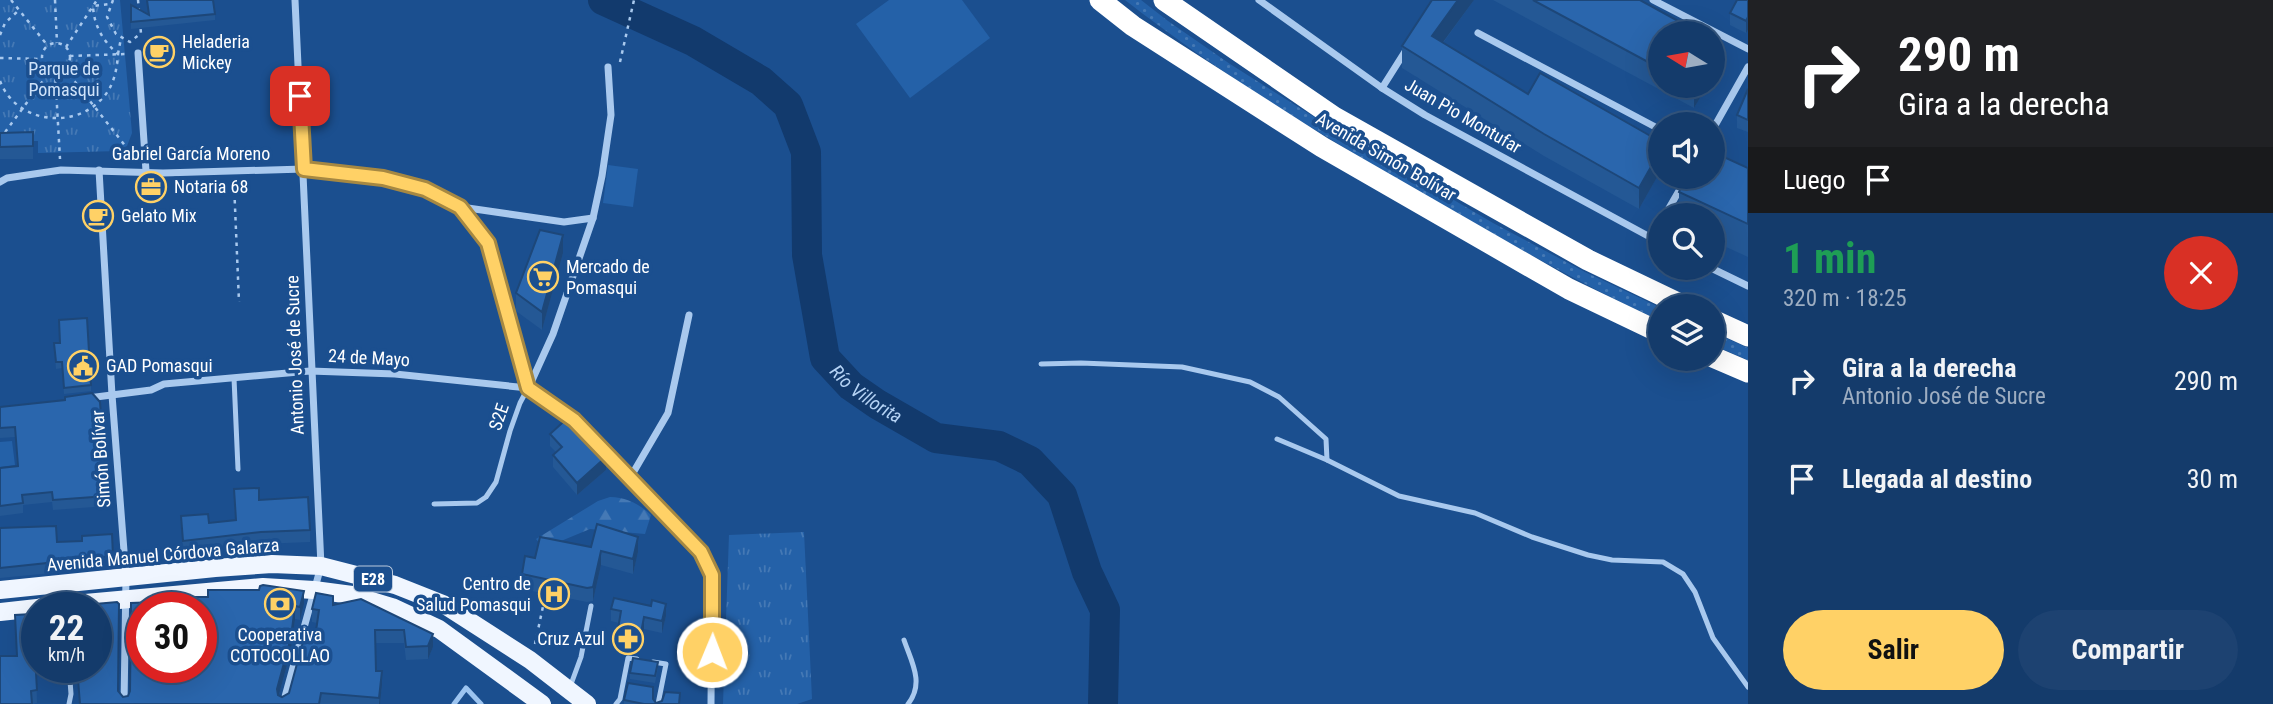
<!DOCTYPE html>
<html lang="es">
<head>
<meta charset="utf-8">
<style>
	body { margin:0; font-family:"Roboto Condensed",sans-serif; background:#1d4271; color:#f1f3f6; height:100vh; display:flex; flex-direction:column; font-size:26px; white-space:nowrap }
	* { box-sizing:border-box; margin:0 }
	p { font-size:23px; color:#9dadc1 }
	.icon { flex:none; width:38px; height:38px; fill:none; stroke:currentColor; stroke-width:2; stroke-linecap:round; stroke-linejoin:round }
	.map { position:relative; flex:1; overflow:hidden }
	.side { display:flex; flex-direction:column; background:#143b6b; width:525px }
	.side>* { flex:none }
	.top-card { background:#202124; color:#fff; overflow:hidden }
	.needle { width:46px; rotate:281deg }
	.tools { position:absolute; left:1648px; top:21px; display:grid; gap:14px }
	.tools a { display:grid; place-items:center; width:77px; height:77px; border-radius:50%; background:#143b6b; box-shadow:0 7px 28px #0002,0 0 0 2px #33557e; font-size:35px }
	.speed { position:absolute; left:21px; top:592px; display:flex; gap:14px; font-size:35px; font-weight:700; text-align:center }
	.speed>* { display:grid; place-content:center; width:91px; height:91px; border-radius:50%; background:#143b6b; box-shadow:0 7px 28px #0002,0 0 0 2px #33557e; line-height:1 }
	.speed small { font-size:18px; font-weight:400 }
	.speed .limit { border:10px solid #d22; background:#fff; color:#111 }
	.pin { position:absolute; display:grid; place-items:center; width:60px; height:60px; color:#fff; margin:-30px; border-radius:14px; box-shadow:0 4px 10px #0006 }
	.me { position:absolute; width:77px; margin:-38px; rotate:1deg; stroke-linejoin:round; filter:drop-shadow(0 0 5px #0008) }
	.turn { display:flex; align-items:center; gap:24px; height:147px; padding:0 35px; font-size:32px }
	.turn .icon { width:91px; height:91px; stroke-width:2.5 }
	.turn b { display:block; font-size:49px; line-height:60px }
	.then { display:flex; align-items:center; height:66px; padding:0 35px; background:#0003; gap:14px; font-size:26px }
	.round { display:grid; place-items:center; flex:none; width:74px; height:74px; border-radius:37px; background:#1d4271 }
	.headline { display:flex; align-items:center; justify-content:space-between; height:119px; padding:0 35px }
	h1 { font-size:42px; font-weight:700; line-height:52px; color:#1e9e55 }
	.action { display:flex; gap:14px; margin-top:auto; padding:14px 35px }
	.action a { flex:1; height:80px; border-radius:42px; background:#ffd166; color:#111; font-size:28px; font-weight:700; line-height:80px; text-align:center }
	.action a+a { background:#1d4271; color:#f1f3f6 }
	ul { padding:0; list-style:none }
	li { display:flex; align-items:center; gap:21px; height:98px; padding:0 35px }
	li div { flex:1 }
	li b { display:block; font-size:26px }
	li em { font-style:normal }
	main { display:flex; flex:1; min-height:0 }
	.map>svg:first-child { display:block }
	.grass { fill:url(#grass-dots) }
	.forest { fill:url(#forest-firs) }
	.park { fill:url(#park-tufts) }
	.garden { fill:#2461a8 }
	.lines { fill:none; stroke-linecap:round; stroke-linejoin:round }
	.stream { stroke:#9cc4f0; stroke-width:5 }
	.river { stroke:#123a6d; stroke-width:30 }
	.path { stroke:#a9c9ee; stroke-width:2.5; stroke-dasharray:3.5 5; stroke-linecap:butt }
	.lane { stroke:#a9c9ee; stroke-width:5 }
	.street { stroke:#a9c9ee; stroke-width:7 }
	.primary { stroke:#f0f6ff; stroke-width:18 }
	.highway { stroke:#fff; stroke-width:21 }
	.wall { fill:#245895 }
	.shaded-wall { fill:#1d4779 }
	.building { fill:#2a66ad; stroke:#1d4779; stroke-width:2; fill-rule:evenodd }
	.route-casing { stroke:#a68842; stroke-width:18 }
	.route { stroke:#ffd166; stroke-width:12 }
	.labels { text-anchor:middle; stroke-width:7; stroke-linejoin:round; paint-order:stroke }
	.shield { fill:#1b4f8f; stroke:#bbcadd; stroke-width:2 }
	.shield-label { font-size:16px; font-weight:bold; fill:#fff }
	.poi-label { font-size:18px; fill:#fff; stroke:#1b4f8f; text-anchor:start }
	.park-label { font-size:18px; fill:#cfe3fa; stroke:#1b4f8f }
	.street-label { font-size:18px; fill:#fff; stroke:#1b4f8f }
	.water-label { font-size:19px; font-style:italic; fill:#b5d3f5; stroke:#1b4f8f }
</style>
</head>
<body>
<main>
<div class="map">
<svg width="1748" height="704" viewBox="0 0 1748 704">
	<defs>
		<pattern id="grass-dots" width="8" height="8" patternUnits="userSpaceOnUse" patternTransform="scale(1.75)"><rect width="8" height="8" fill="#2461a8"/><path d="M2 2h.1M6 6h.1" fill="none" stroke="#4579b5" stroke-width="1.8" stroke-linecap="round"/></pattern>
		<pattern id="forest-firs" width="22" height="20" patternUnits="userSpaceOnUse" patternTransform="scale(1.75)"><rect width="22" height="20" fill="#2461a8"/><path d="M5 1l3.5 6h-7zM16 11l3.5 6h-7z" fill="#4579b5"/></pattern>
		<pattern id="park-tufts" width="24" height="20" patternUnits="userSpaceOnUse" patternTransform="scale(1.75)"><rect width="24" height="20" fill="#2461a8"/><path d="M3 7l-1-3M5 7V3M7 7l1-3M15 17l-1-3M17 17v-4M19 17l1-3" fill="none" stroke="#4579b5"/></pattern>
	</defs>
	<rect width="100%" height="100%" fill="#1b4f8f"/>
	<g class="grass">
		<path d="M 1125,0 L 1141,0 L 1168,21 L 1230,64 L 1338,132 L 1493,223 L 1585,272 L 1661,308 L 1661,321 C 1582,285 1507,242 1432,199 C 1326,138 1221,75 1125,0 Z"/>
		<polygon points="1713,332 1748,348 1748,360 1713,345"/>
	</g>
	<path class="forest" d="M 610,497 C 626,497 639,504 651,515 L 645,534 L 590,529 L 544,548 L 536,539 L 598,501 Z"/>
	<g class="park">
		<polygon points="0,0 120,0 132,133 127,146 120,151 38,153 38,141 0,141"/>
		<polygon points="804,532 812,699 797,704 723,704 729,535"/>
	</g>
	<g class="garden">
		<polygon points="889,0 962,0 990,38 910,98 856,24"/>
		<polygon points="608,165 638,169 633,207 603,203"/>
		<polygon points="12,441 15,465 0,467 0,442"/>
	</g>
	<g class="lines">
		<polyline class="stream" points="454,704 466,688 481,704"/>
		<path class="river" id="s1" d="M 603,0 L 693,41 L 761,81 L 788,105 L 806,152 L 807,255 L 825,358 L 851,386 L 877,404 L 936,438 L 999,446 L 1030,461 L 1062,495 L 1087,572 L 1105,610 L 1103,704"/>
		<g class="path">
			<polyline points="11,0 48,46"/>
			<polyline points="55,0 57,43"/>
			<polyline points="113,0 107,17 116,34 130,42 141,33 140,24"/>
			<polyline points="138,0 139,11"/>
			<polyline points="0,35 5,23 19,10"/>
			<circle cx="56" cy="57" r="14"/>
			<polyline points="66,47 97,0"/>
			<polyline points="118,54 121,38"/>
			<polyline points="70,56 126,54"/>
			<polyline points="0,58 42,59"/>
			<polyline points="620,62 634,0"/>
			<polyline points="64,68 134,157"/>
			<polyline points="55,71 60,159"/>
			<path d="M 0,81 C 17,126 82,131 108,91 C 115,80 117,67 118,54 C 103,41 94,26 93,6 L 110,4"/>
			<polyline points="0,139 51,70"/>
			<polyline points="234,183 239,302"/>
			<polyline points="535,644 545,597"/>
		</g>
		<g class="lane">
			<polyline points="1041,364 1081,363 1182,367 1250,382 1279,397 1326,439 1327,460"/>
			<polyline points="234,378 238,469"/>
			<polyline points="1277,439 1327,460 1399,496 1475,513 1532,537 1588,555 1612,560 1663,562 1683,574 1695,592 1713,638 1748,687"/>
			<polyline points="434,504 477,503 486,497 496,482 510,431 520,403 528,388"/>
			<path d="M 904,640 C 911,661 925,683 908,704"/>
			<polyline points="653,662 666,664 658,704"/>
			<polyline points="69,667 71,694 69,704"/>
			<polyline points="570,687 581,657 591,606"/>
			<polyline points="616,704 620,699 628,658 637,659"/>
		</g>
		<g class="street">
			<polyline points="1259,0 1382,88 1425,115 1661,243"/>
			<polyline points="1653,0 1748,49"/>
			<polyline points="1478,33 1661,130"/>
			<polyline points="138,53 146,171"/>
			<polyline points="1382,88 1406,50"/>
			<polyline points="1713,129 1748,67"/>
			<polyline points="99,170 112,395 126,577 124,704"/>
			<polyline points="0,182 7,178 61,170 163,173 304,169 383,178 425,189 442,196 460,207 488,243 528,388 575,421"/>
			<polyline points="461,207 564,222 593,218"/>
			<polyline points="1665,215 1687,177"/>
			<polyline points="1652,239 1661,223"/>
			<polyline points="1711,268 1748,286"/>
			<polyline points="529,387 553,334 593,218 602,176 611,115 608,67"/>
			<polyline points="88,398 151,390 164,384 310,371 395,374 528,388"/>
			<polyline points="603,450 701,552 712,574 711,704"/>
			<polyline points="630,478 668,413 689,315"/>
			<polyline points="283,704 321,566 295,0"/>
		</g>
		<g class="primary">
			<polyline points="0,590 215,568 272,564 321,566 395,585 443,604 530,660 587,704"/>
			<polyline points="41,607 263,587 314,590 352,595 392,607 439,629 542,704"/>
			<polyline points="0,612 37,608"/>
		</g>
		<g class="highway">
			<polyline points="1100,0 1133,26 1322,147 1569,289 1661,333"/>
			<polyline points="1164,0 1334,117 1588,260 1684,306"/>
			<polyline points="1713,320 1748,336"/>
			<polyline points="1713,357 1748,372"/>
		</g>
	</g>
	<g class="wall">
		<polygon points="147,0 215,14 215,20 131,29 131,5 148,15"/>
		<polygon points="1432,0 1474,0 1443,43 1528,94 1661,142 1661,170 1639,209 1544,156 1402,68 1402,46"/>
		<polygon points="1493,0 1640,0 1661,33 1661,86 1707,86 1694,108"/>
		<polygon points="1748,0 1748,30 1746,33 1730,25 1730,13"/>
		<polygon points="1748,89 1748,132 1737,128 1737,115"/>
		<polygon points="33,132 33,159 0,159 0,133"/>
		<polygon points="1748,168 1748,257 1713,241 1713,215 1679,215 1679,192"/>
		<polygon points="563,253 542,330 516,311 516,293"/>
		<polygon points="54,343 91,385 91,391 64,394 62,368 56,369"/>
		<polygon points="0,407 107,496 107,506 53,510 52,502 23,505 23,513 0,516 0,468 17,466 15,437 0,438"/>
		<polygon points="550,434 607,463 606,470 577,495 553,467 553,455 556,452 550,446"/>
		<polygon points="234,489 259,500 310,530 310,542 261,544 183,552 181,516 209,523 235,520"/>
		<polygon points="0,528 113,556 113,567 0,578"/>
		<polygon points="591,547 638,552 633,574 601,565 593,601 587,602 522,589 522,574 535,558"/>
		<polygon points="361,599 433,647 428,659 406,660 404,643 375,643 376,671 382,684 380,704 79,704 78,687 74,667 96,667 123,697 128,696 130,691 131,603 304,604 300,620 295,619 291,650 279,695 282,697 289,693 315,638 317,623 312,622 312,609"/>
		<polygon points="611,609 666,616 662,633 644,629 641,646 618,641 619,623 611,621"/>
		<polygon points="15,615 34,622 37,622 37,667 65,667 64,670 36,669 37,703 32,704 17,656"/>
		<polygon points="658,668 655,683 630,679 630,673"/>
		<polygon points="653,699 656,703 680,704 624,704 624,700"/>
	</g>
	<g class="shaded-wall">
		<polygon points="1458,0 1474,0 1432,57 1432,36"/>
		<polygon points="1748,17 1748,30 1746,33 1746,21"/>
		<polygon points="1719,44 1719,65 1713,75 1713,54"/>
		<polygon points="1695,86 1707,86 1694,108 1694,87"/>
		<polygon points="1661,149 1661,170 1639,209 1639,188"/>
		<polygon points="563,235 563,253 542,330 542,312"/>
		<polygon points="607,451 606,470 577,495 577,483"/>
		<polygon points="638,537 638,552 633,574 633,559"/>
		<polygon points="601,551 601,565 593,601 593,587"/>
		<polygon points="304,591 304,604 300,620 300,607"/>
		<polygon points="666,604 666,616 662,633 662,621"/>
		<polygon points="295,606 295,619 291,650 277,702 277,689"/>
		<polygon points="644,617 644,629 641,646 641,633"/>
		<polygon points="433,634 433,647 428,659 428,646"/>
		<polygon points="382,671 382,684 380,704 379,704"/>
	</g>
	<g class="building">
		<polygon points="147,0 213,0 215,14 131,22 131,5 149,15"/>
		<polygon points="1432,0 1458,0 1432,36 1528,94 1540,73 1661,142 1661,149 1639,188 1544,134 1402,46"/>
		<polygon points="1533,0 1640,0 1700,33 1661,33 1661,69"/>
		<polygon points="1737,0 1748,0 1748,17 1746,21 1730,13"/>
		<polygon points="1713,41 1719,44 1713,54"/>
		<polygon points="1748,89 1748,120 1737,115"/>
		<polygon points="33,132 33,146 0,147 0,133"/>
		<polygon points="1713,152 1748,168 1748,224 1679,192 1685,177 1713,177"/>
		<polygon points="540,230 563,235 542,312 516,293"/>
		<polygon points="87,318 91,385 64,388 62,362 56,362 54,343 60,343 59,320"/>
		<polygon points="92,393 100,402 107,496 53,500 52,492 22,495 23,503 0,506 0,468 18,466 15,427 0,428 0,407 65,400 65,397"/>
		<polygon points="571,415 607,451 603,454 606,457 577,483 553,455 562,447 550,434"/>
		<polygon points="259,488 259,500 308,497 310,530 261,532 183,541 181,516 208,514 209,523 236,520 234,489"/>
		<polygon points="597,524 638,537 633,559 601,551 593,587 587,588 522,574 525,556 535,558 540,537 591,547"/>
		<polygon points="56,526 57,542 82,541 82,536 112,534 113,556 0,568 0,528"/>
		<path d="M 263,585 L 304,591 L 300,607 L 295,606 L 291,637 L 277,689 L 278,695 L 282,697 L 289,693 L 304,638 L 315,638 L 319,610 L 312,609 L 316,593 L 333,596 L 333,605 L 361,599 L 433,634 L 428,646 L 406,647 L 404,630 L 375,630 L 376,671 L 382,671 L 379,698 L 321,693 L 319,704 L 80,704 L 77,667 L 96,667 L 96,607 L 73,607 L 73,606 L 117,602 L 119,604 L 118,691 L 123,697 L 128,696 L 130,691 L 131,603 L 185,601 L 186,597 L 208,597 L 208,590 L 259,590 L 260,586 ZM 142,607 L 201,607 L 201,667 L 142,667 Z"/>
		<polygon points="614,598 651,606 652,600 666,604 662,621 644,617 641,633 618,629 621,611 611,609"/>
		<polygon points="32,614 34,622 37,622 37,656 35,656 37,690 31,691 32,704 0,704 0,656 17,656 15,615"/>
		<polygon points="633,658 658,662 655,676 630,673"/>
		<polygon points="628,683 653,687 653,699 656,703 662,701 665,692 680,693 679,704 644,704 624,700"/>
	</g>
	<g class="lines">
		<g class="route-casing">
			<polyline id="route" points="300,96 304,169 383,178 425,189 460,207 488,243 528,388 574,420 701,552 712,575 712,652"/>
		</g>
		<use href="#route" class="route"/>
	</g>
	<defs>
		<g id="cafe-ring" transform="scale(1.575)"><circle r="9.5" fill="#1b4f8f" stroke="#ffd166" stroke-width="1.5"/><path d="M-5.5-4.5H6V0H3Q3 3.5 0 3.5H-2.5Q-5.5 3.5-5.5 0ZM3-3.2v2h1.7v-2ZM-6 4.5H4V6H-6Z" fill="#ffd166"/></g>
		<g id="office-ring" transform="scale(1.575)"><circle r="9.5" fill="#1b4f8f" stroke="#ffd166" stroke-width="1.5"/><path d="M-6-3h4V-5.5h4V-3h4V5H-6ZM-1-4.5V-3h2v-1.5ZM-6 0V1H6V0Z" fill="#ffd166"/></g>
		<g id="supermarket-ring" transform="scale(1.575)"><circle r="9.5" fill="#1b4f8f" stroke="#ffd166" stroke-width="1.5"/><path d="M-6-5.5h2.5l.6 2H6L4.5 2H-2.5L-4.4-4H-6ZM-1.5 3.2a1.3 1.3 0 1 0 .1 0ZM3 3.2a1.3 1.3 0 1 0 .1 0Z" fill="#ffd166"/></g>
		<g id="civic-ring" transform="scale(1.575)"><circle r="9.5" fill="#1b4f8f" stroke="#ffd166" stroke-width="1.5"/><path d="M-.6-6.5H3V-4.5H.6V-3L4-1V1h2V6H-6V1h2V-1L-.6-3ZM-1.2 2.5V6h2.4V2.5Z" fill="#ffd166"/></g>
		<g id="hospital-ring" transform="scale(1.575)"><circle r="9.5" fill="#1b4f8f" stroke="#ffd166" stroke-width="1.5"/><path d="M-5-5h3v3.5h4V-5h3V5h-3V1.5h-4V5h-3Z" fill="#ffd166"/></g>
		<g id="bank-ring" transform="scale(1.575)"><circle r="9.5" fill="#1b4f8f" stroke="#ffd166" stroke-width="1.5"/><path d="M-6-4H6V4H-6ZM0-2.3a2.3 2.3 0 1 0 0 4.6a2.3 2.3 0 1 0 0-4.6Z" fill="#ffd166"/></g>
		<g id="pharmacy-ring" transform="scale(1.575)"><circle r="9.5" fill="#1b4f8f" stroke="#ffd166" stroke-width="1.5"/><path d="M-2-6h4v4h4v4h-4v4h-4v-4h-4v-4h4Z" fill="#ffd166"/></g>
	</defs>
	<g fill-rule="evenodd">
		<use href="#cafe-ring" x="159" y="52"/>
		<use href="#office-ring" x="151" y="187"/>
		<use href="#cafe-ring" x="98" y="216"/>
		<use href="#supermarket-ring" x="543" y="277"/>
		<use href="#civic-ring" x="83" y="366"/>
		<use href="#hospital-ring" x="554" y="594"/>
		<use href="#bank-ring" x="280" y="604"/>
		<use href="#pharmacy-ring" x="628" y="639"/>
	</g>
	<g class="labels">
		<rect class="shield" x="354" y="566.5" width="38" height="25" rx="5"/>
		<g class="shield-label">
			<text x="373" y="585">E28</text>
		</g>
		<g class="poi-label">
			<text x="182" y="48">Heladeria<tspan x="182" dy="21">Mickey</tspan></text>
			<text x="174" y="193">Notaria 68</text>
			<text x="121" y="222">Gelato Mix</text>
			<text x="566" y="273">Mercado de<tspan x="566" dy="21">Pomasqui</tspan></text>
			<text x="106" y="372">GAD Pomasqui</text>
			<text x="531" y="590" text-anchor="end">Centro de<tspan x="531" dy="21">Salud Pomasqui</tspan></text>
			<text x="280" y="641" text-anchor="middle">Cooperativa<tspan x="280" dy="21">COTOCOLLAO</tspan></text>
			<text x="605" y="645" text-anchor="end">Cruz Azul</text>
		</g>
		<g class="park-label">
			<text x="64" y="75">Parque de<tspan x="64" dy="21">Pomasqui</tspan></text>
		</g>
		<g class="street-label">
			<text transform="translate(1463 116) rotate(30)" y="6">Juan Pio Montufar</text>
			<text x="191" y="160">Gabriel García Moreno</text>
			<text transform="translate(1386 157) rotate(30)" y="6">Avenida Simón Bolívar</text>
			<text transform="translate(295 355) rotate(-92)" y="6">Antonio José de Sucre</text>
			<text transform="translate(369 358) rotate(3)" y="6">24 de Mayo</text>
			<text transform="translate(499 417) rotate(-71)" y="6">S2E</text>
			<text transform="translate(101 459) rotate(-94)" y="6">Simón Bolívar</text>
			<text transform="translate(163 555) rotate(-5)" y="6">Avenida Manuel Córdova Galarza</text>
		</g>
		<g class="water-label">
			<text dy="7" stroke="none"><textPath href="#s1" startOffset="527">Río Villorita</textPath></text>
		</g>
	</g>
</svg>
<div class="tools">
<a><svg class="needle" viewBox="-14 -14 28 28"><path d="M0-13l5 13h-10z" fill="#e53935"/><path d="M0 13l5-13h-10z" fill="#9dadc1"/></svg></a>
<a><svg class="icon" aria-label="sound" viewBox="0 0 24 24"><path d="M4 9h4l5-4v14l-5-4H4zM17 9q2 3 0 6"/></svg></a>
<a><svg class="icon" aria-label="search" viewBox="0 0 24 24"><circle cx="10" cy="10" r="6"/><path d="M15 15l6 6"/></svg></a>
<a><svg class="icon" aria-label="layers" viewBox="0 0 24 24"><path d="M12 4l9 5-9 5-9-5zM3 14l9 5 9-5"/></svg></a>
</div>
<div class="speed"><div>22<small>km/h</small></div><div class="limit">30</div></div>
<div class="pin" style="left:300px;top:96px;background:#d93025"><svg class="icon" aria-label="arrive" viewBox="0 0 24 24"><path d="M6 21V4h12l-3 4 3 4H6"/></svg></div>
<svg class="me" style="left:712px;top:652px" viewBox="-20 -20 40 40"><circle r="17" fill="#ffd166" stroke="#fff" stroke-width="3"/><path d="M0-11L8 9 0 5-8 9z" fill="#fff"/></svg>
</div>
<section class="side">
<div class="top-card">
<div class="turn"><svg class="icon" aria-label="right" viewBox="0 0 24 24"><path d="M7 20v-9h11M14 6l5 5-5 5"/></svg><div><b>290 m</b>Gira a la derecha</div></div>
<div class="then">Luego<svg class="icon" aria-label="arrive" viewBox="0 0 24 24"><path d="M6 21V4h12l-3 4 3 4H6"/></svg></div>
</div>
<div class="headline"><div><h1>1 min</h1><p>320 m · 18:25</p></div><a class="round" style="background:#d93025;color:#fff"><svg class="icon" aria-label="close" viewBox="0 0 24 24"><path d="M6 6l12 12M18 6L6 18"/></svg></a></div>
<ul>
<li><svg class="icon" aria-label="right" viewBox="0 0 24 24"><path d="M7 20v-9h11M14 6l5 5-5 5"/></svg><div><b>Gira a la derecha</b><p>Antonio José de Sucre</p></div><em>290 m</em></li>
<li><svg class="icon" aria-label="arrive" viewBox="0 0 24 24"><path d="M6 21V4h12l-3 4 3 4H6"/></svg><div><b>Llegada al destino</b></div><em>30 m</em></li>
</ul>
<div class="action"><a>Salir</a><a>Compartir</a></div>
</section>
</main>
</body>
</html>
